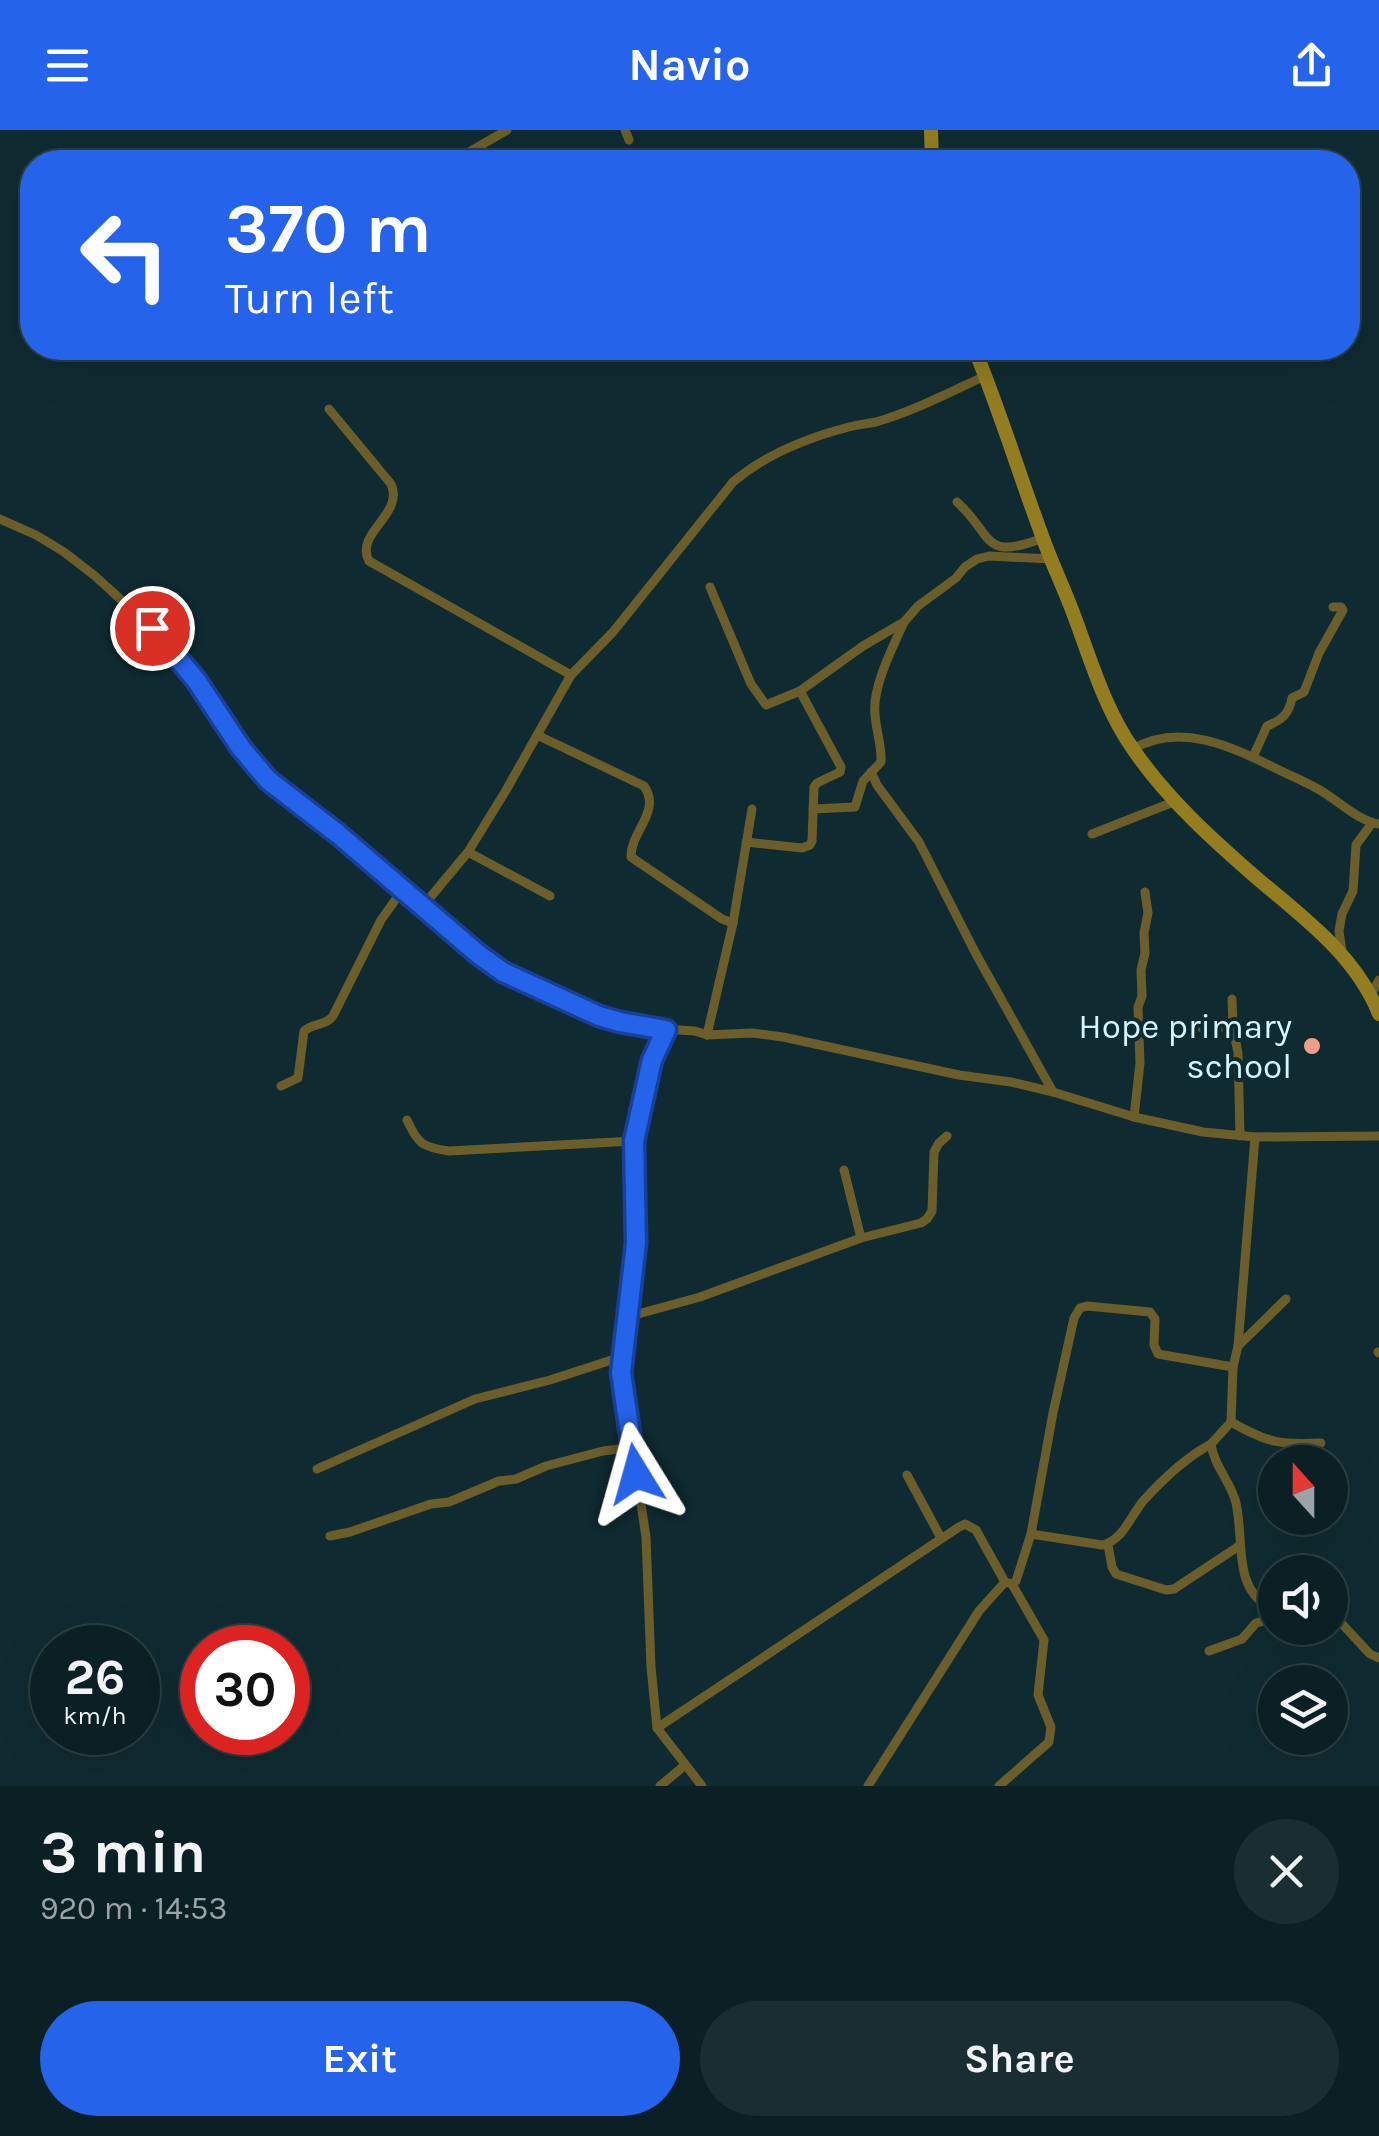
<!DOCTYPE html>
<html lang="en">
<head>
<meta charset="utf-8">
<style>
	body { margin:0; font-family:Karla,sans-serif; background:#192d32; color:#f1f3f6; height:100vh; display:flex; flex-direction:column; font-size:38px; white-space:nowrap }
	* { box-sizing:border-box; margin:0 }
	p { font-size:32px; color:#9aa3a7 }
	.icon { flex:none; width:55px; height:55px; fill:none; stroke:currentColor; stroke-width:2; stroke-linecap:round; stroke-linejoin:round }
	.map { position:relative; height:1656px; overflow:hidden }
	.panel { display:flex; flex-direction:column; background:#0b2025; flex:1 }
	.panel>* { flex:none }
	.hud { position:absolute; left:20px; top:20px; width:1340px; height:210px; border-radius:40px; box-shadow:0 10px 40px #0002,0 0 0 2px #2b3e42; background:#2563eb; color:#fff; overflow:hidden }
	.needle { width:65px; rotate:339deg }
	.fabs { position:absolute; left:1258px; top:1315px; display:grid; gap:20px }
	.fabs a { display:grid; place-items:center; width:90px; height:90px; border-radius:50%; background:#0b2025; box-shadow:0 10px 40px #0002,0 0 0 2px #2b3e42; font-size:50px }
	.speed { position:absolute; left:30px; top:1495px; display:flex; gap:20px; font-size:50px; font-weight:700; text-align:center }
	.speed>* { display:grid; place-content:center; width:130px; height:130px; border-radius:50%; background:#0b2025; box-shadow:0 10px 40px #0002,0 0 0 2px #2b3e42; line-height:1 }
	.speed small { font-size:25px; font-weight:400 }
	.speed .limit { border:15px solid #d22; background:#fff; color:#111 }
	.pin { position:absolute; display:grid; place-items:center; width:85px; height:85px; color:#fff; margin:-42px; border:5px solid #fff; border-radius:50%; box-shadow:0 2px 10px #0007 }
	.me { position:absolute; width:110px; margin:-55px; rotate:352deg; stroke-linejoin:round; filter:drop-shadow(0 0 8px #0008) }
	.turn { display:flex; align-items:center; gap:35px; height:210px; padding:0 40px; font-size:45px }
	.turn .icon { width:130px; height:130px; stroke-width:2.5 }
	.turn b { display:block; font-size:70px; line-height:85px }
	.round { display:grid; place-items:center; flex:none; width:105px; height:105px; border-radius:52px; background:#192d32 }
	.head { display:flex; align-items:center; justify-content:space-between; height:170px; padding:0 40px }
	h1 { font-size:60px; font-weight:700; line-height:75px }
	.primary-button { display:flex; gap:20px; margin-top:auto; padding:20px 40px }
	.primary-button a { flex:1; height:115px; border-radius:60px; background:#2563eb; color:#fff; font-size:40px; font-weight:700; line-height:115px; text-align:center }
	.primary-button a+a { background:#192d32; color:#f1f3f6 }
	header { display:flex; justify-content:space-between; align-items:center; height:130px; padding:0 40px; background:#2563eb; color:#fff; font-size:45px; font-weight:700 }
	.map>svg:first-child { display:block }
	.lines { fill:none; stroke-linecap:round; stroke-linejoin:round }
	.street { stroke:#6c5e2a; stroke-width:9 }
	.secondary { stroke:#937d20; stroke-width:14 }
	.route-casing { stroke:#184099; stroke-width:25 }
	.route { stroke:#2563eb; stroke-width:18 }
	.poi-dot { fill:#f49e89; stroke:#0f2b31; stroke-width:4 }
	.labels { text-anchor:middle; stroke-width:8; stroke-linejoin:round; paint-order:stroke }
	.poi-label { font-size:35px; fill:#d5f5fd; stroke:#0f2b31; text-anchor:end }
</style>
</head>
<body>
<header><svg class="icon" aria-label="menu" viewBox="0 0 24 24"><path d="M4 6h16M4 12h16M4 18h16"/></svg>Navio<svg class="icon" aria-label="share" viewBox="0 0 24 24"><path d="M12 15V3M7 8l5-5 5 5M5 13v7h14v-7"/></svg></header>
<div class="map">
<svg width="1379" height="1656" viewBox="0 0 1379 1656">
	<rect width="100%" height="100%" fill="#0f2b31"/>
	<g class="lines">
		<g class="street">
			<polyline points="625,0 629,10"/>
			<polyline points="452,32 507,0"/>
			<path d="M 329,279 L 391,354 C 405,384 354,403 369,431 L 571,545"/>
			<path d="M 957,372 C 994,405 981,432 1043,408"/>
			<polyline points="0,389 36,405 64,422 95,446 152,498 197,550 251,631 277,659 339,704 478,824 503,842 576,877 620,893 648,898 695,901 707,905 752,903 783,907 959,945 1011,952 1053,962 1134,987 1203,1002 1255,1007 1379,1006"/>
			<polyline points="710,457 751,554 766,575 800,561 863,516 904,492 918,476 956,448 965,437 977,429 989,426 1052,429"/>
			<path d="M 537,605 L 644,656 C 662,681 630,702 631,727 L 722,789 L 733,793 L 707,905"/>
			<path d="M 1133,619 C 1180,592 1230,616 1275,638 C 1289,645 1304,651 1318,659 C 1338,670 1356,690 1379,694"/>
			<path d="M 1253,627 L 1267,596 C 1282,590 1289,584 1292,568 L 1304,562 L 1319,523 L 1343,480 L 1341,477 L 1333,477"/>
			<polyline points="871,642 877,655 919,712 976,824 1053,962"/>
			<path d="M 813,679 L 855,677 L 863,651 L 881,632 C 882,616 876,601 875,584 C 872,557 893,517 904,492"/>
			<polyline points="1092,704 1176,671"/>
			<polyline points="746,712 802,718 810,715 812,711 814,657 817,653 840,642 841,637 800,561"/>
			<polyline points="468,722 550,766"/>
			<path d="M 423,776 L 468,722 L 505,662 L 571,545 L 613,502 L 733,352 C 765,325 804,309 845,298 C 855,295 866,294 876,292 C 914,281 950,262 985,246"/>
			<polyline points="733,793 752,679"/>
			<polyline points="1342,822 1339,801 1342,784 1353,761 1356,715 1372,693"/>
			<polyline points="1371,865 1379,850"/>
			<polyline points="1232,869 1233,897 1238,923 1240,1006"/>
			<polyline points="1190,897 1233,897"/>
			<polyline points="666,900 652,930 634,1011 636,1113 621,1243 646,1407 651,1537 657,1598 702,1656"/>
			<path d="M 281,956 L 298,948 L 304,901 C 313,893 326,896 333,886 L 381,790 L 403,759"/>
			<polyline points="1134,987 1140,933 1138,877 1142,866 1141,840 1145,823 1144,803 1148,783 1145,762"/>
			<path d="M 407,990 C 418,1014 422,1017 449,1021 L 634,1011"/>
			<path d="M 1255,1007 L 1238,1216 L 1233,1237 L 1231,1292 L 1211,1314 C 1214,1336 1231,1352 1236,1373 C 1245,1411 1231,1462 1275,1480"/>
			<polyline points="844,1040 861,1108"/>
			<polyline points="627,1187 700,1167 861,1108 921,1093 927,1089 932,1081 934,1022 939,1013 947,1006"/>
			<polyline points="1238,1216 1286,1169"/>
			<polyline points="1378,1222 1379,1223"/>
			<path d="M 1231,1292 C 1268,1313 1280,1315 1321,1313"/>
			<polyline points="317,1339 475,1269 550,1250 624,1226"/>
			<polyline points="907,1345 941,1408"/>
			<path d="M 1031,1404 L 1102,1415 C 1123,1411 1131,1385 1144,1370 C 1164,1348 1185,1328 1211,1314"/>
			<polyline points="330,1406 350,1402 431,1374 449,1372 499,1351 516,1349 546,1336 603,1321 619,1319 633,1322"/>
			<polyline points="1108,1415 1112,1437 1116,1444 1166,1460 1174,1459 1239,1416"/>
			<polyline points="1330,1481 1370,1524 1379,1528"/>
			<polyline points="1209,1521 1242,1509 1256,1493 1275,1488"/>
			<polyline points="657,1598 959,1397 965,1394 976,1400 1005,1452 1012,1454 1016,1451 1031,1404 1053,1283 1074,1188 1080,1178 1087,1176 1150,1182 1155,1189 1154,1215 1158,1224 1233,1237"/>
			<polyline points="660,1656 684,1636"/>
			<polyline points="868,1656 979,1481 1005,1452"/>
			<polyline points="999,1656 1049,1612 1051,1597 1038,1565 1044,1510 1012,1454"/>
		</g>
		<g class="secondary">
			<polyline points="931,0 932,32"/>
			<path d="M 974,218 C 999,278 1018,341 1041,403 C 1050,429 1062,454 1072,480 C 1090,527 1104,578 1133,619 C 1167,669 1214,711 1259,750 C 1305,789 1356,826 1379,884"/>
		</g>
	</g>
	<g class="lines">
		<g class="route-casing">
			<polyline id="route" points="152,498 196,550 241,618 268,650 338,704 478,824 503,842 599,886 620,892 666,900 652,930 634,1011 636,1113 621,1243 636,1344"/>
		</g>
		<use href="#route" class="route"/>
	</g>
	<circle class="poi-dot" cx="1312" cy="916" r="10"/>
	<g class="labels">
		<g class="poi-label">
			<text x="1292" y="908">Hope primary<tspan x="1292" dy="40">school</tspan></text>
		</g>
	</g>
</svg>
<div class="fabs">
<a><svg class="needle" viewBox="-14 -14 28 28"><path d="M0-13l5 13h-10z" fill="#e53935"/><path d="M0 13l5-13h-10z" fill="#9aa3a7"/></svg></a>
<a><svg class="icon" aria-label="sound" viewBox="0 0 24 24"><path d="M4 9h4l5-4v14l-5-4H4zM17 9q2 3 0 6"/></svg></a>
<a><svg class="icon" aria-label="layers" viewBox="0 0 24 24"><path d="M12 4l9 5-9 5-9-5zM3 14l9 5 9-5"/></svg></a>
</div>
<div class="speed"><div>26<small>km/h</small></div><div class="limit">30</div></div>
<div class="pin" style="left:152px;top:498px;background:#d93025"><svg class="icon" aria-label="arrive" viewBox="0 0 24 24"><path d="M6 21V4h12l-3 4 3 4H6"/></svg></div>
<svg class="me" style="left:636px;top:1344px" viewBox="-20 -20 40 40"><path d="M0-17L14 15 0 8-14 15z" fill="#2563eb" stroke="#fff" stroke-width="4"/></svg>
<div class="hud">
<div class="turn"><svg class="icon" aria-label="left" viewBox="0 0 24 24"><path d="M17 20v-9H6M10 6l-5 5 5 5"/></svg><div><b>370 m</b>Turn left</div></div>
</div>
</div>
<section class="panel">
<div class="head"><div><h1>3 min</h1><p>920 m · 14:53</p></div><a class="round"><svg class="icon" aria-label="close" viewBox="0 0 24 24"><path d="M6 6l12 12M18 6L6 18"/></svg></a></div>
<div class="primary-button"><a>Exit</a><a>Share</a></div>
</section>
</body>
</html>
